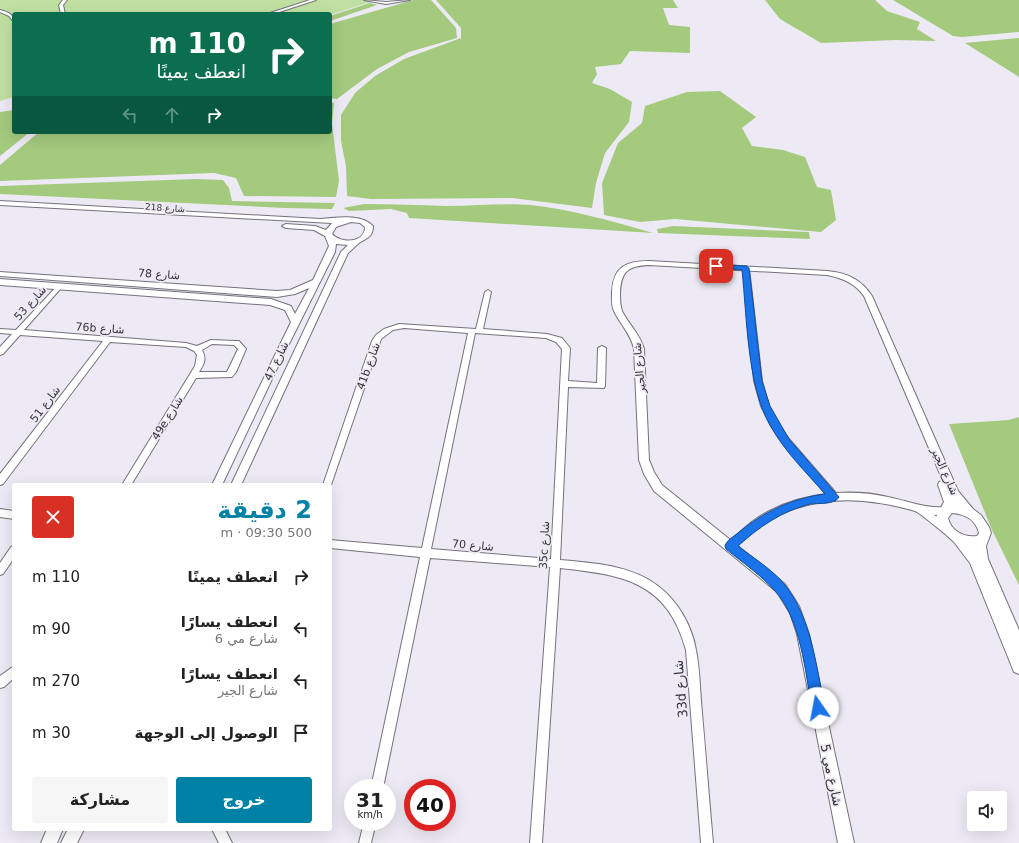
<!DOCTYPE html>
<html lang="ar">
<head>
<meta charset="utf-8">
<style>
	body { margin:0; font-family:"DejaVu Sans",Cairo,sans-serif; background:#f6f6f6; color:#222; direction:rtl; height:100vh; display:flex; flex-direction:column; font-size:15px; white-space:nowrap }
	* { box-sizing:border-box; margin:0 }
	p { font-size:13px; color:#767676 }
	.icon { flex:none; width:22px; height:22px; fill:none; stroke:currentColor; stroke-width:2; stroke-linecap:round; stroke-linejoin:round }
	.map { position:relative; flex:1; overflow:hidden; direction:ltr }
	.details { position:absolute; left:12px; top:483px; width:320px; height:348px; display:flex; flex-direction:column; background:#fff; border-radius:4px; box-shadow:0 4px 16px #0002; direction:rtl }
	.details>* { flex:none }
	.banner { position:absolute; left:12px; top:12px; width:320px; height:122px; border-radius:4px; box-shadow:0 4px 16px #0002; direction:rtl; background:#0b6e4f; color:#fff; overflow:hidden }
	.fabs { position:absolute; left:967px; top:791px; display:grid; gap:8px }
	.fabs a { display:grid; place-items:center; width:40px; height:40px; border-radius:4px; background:#fff; box-shadow:0 4px 16px #0002; font-size:20px }
	.speed { position:absolute; left:344px; top:779px; display:flex; gap:8px; font-size:20px; font-weight:700; text-align:center }
	.speed>* { display:grid; place-content:center; width:52px; height:52px; border-radius:50%; background:#fff; box-shadow:0 4px 16px #0002; line-height:1 }
	.speed small { font-size:10px; font-weight:400 }
	.speed .limit { border:6px solid #d22; background:#fff; color:#111 }
	.pin { position:absolute; display:grid; place-items:center; width:34px; height:34px; color:#fff; margin:-17px; border-radius:8px; box-shadow:0 2px 6px #0006 }
	.me { position:absolute; width:44px; margin:-22px; rotate:348deg; stroke-linejoin:round; filter:drop-shadow(0 0 3px #0008) }
	.turn { display:flex; align-items:center; gap:14px; height:84px; padding:0 20px; font-size:18px }
	.turn .icon { width:52px; height:52px; stroke-width:2.5 }
	.turn b { display:block; font-size:28px; line-height:34px }
	.lanes { display:flex; align-items:center; height:38px; padding:0 20px; background:#0003; justify-content:center; gap:20px; direction:ltr }
	.lanes .off { opacity:.35 }
	.round { display:grid; place-items:center; flex:none; width:42px; height:42px; border-radius:4px; background:#f6f6f6 }
	.headline { display:flex; align-items:center; justify-content:space-between; height:68px; padding:0 20px }
	h1 { font-size:24px; font-weight:700; line-height:30px; color:#0082a6 }
	.cta { display:flex; gap:8px; margin-top:auto; padding:8px 20px }
	.cta a { flex:1; height:46px; border-radius:4px; background:#0082a6; color:#fff; font-size:16px; font-weight:700; line-height:46px; text-align:center }
	.cta a+a { background:#f6f6f6; color:#222 }
	ul { padding:0; list-style:none }
	li { display:flex; align-items:center; gap:12px; height:52px; padding:0 20px }
	li div { flex:1 }
	li b { display:block; font-size:15px }
	li em { font-style:normal }
	.map>svg:first-child { display:block }
	.green { fill:#c0e0a2 }
	.forest { fill:#a3ca7d }
	.lines { fill:none; stroke-linecap:round; stroke-linejoin:round }
	.minor-casing { stroke:#74727b; stroke-width:2 }
	.tertiary-casing { stroke:#74727b; stroke-width:2 }
	.minor { fill:#fff; fill-rule:evenodd }
	.tertiary { fill:#fff; fill-rule:evenodd }
	.route { fill:#1a73e8; stroke:#114b97 }
	.labels { text-anchor:middle; stroke-width:3.5; stroke-linejoin:round; paint-order:stroke }
	.far-street-label { font-size:9px; fill:#333236; stroke:#eeeaf5 }
	.street-label { font-size:11px; fill:#333236; stroke:#eeeaf5 }
	.near-street-label { font-size:13px; fill:#333236; stroke:#eeeaf5 }
</style>
</head>
<body>
<div class="map">
<svg width="1019" height="843" viewBox="0 0 1019 843">
	<rect width="100%" height="100%" fill="#eeeaf5"/>
	<polygon class="green" points="0,0 377,0 330,15 14,14 14,97 0,101"/>
	<g class="forest">
		<polygon points="413,0 431,0 456,28 457,38 409,52 377,69 337,99 330,98 330,24"/>
		<polygon points="436,0 673,0 678,8 663,8 669,25 690,27 690,53 630,51 621,64 595,67 597,74 592,83 610,89 632,102 629,122 605,153 596,183 592,208 512,198 371,199 347,196 346,166 341,141 341,115 355,93 375,76 404,59 461,38 461,28"/>
		<polygon points="765,0 875,0 887,11 920,22 917,29 936,41 896,40 821,43 780,19"/>
		<polygon points="893,0 1019,0 1019,32 962,37 953,36"/>
		<polygon points="370,3 377,5 330,21 330,16"/>
		<polygon points="1019,38 1019,77 965,43"/>
		<polygon points="720,91 756,117 742,128 752,146 783,150 805,157 817,187 831,190 836,220 821,232 675,219 640,222 604,215 602,183 618,143 642,123 645,106 687,92"/>
		<polygon points="330,102 334,103 332,123 339,181 336,197 244,196 236,178 214,173 0,181 0,165 39,132 330,132"/>
		<polygon points="14,110 14,132 30,132 0,156 0,112"/>
		<polygon points="196,179 223,180 229,188 232,201 335,203 332,209 286,208 0,194 0,186"/>
		<path d="M 364,204 C 392,204 419,205 446,206 C 475,206 503,203 531,205 C 570,209 615,222 653,233 L 409,218 L 407,213 L 391,209 L 349,211 L 343,208 Z"/>
		<polygon points="673,226 809,232 810,239 658,233 657,229"/>
		<polygon points="1019,417 1019,585 992,530 949,424 1009,420"/>
	</g>
	<g class="lines">
		<g class="minor-casing">
			<g id="minor">
				<polygon points="63,0 67,0 63,5 65,14 61,14 59,5"/>
				<polygon points="310,0 316,0 273,14 267,14"/>
				<polygon points="364,0 386,2 410,0 386,4"/>
				<path d="M 0,10 C 7,12 14,14 14,22 L 9,16 L 0,12 Z"/>
				<path d="M 746,266 L 749,268 L 762,381 L 769,406 L 777,422 L 789,439 L 836,493 C 853,492 872,493 888,497 C 908,501 926,509 946,507 L 949,508 L 950,511 L 949,514 L 934,515 L 950,527 L 952,530 L 950,533 L 947,534 L 944,533 C 935,526 926,518 917,512 C 911,509 887,504 879,503 C 838,496 796,502 761,525 C 751,532 743,541 733,549 L 730,550 L 727,549 L 725,546 L 727,543 C 736,536 744,528 753,521 C 774,506 801,497 826,494 L 783,443 L 771,426 L 761,406 L 754,381 L 743,268 Z"/>
				<path d="M 60,284 L 62,285 L 62,287 L 24,330 L 186,343 L 197,346 L 211,340 L 236,341 L 239,341 L 246,349 L 236,372 L 232,377 L 196,378 L 131,485 L 122,485 L 195,366 L 197,355 L 194,351 L 186,347 L 110,342 L 3,484 L 0,485 L 0,474 L 103,341 L 20,335 L 3,354 L 0,355 L 0,347 L 12,334 L 0,333 L 0,329 L 16,330 L 58,285 ZM 212,344 L 234,345 L 238,349 L 227,372 L 199,372 C 204,364 207,359 202,350 Z"/>
				<path d="M 488,290 L 491,292 L 483,329 L 547,334 L 562,338 L 570,348 L 568,381 L 597,383 L 598,348 L 602,346 L 606,348 L 605,386 L 604,388 L 568,387 L 560,560 C 593,563 631,565 658,586 C 678,601 692,626 696,650 C 700,670 700,693 702,713 C 706,757 709,800 713,843 L 701,843 L 686,650 C 667,581 623,575 560,568 L 542,843 L 530,843 L 550,567 L 430,558 L 383,788 L 371,788 L 420,557 L 330,548 L 330,540 L 422,548 L 468,333 L 404,328 L 393,330 L 381,339 L 331,485 L 330,488 L 330,485 L 323,485 L 372,341 L 376,335 L 384,329 L 399,324 L 476,329 L 485,292 ZM 475,333 L 546,338 L 556,342 L 562,349 L 551,559 L 431,549 Z"/>
				<polygon points="0,509 14,511 14,519 0,517"/>
				<polygon points="14,546 14,558 3,574 0,575 0,563 11,547"/>
				<polygon points="14,666 14,678 4,687 0,688 0,676"/>
				<polygon points="364,822 376,822 371,843 359,843"/>
				<polygon points="212,829 225,829 232,843 219,843"/>
			</g>
		</g>
		<g class="tertiary-casing">
			<g id="tertiary">
				<path d="M 0,201 L 320,219 C 336,218 360,213 373,226 C 373,237 367,238 359,243 C 355,246 352,250 348,253 L 241,485 L 231,485 L 341,252 L 348,245 L 336,244 L 335,252 L 281,360 L 222,485 L 212,485 L 291,322 L 285,310 L 270,305 L 0,285 L 0,279 L 271,299 L 291,306 L 295,314 L 309,288 L 295,294 L 277,297 L 0,276 L 0,272 L 277,291 L 290,290 L 313,280 L 329,246 L 325,236 L 314,230 L 286,228 L 282,226 L 286,224 L 315,226 L 326,230 L 332,223 L 0,205 ZM 351,222 L 360,223 L 365,227 C 365,243 341,244 332,234 L 336,227 Z"/>
				<path d="M 649,261 L 827,271 C 847,273 861,279 872,296 L 958,491 L 973,509 L 981,515 L 989,527 L 991,533 L 986,546 L 988,559 L 1019,630 L 1019,674 L 1014,672 L 970,563 L 954,542 L 943,532 L 936,517 L 944,502 L 938,485 L 939,482 L 943,481 L 864,296 C 855,283 842,278 827,275 L 649,265 C 628,266 621,271 620,293 C 620,299 620,305 622,311 C 629,325 640,334 644,349 L 649,460 L 654,472 L 662,485 L 785,584 L 799,606 L 809,634 L 854,843 L 838,843 L 797,634 L 790,613 L 777,592 L 654,491 L 644,474 L 639,460 L 634,349 C 631,334 620,324 614,311 C 611,305 612,298 612,292 C 613,267 626,261 649,261 ZM 952,513 C 965,514 976,520 979,533 L 977,536 C 964,538 951,531 948,518 Z"/>
				<polygon points="47,829 63,829 57,843 41,843"/>
				<polygon points="68,829 84,829 77,843 61,843"/>
			</g>
		</g>
		<use href="#minor" class="minor"/>
		<use href="#tertiary" class="tertiary"/>
	</g>
	<path class="route" d="M 716,264 L 746,266 L 749,268 L 762,381 L 770,406 L 789,439 L 839,497 C 835,505 818,503 810,504 C 782,511 759,527 738,546 C 753,558 772,569 785,585 C 812,619 816,667 825,708 L 823,713 L 818,715 L 814,713 L 812,708 C 805,672 801,619 775,591 C 761,575 743,563 726,549 L 725,546 C 727,540 733,537 738,533 C 763,512 793,498 825,494 C 806,472 784,451 770,425 C 747,385 747,317 742,270 L 714,268 L 713,266 Z"/>
	<g class="labels">
		<g class="far-street-label">
			<text transform="translate(165 208) rotate(4)" y="3">شارع 218</text>
		</g>
		<g class="street-label">
			<text transform="translate(159 274) rotate(4)" y="4">شارع 78</text>
			<text transform="translate(30 303) rotate(-48)" y="4">شارع 53</text>
			<text transform="translate(100 328) rotate(4)" y="4">76b شارع</text>
			<text transform="translate(276 361) rotate(-64)" y="4">شارع 47</text>
			<text transform="translate(368 366) rotate(-70)" y="4">41b شارع</text>
			<text transform="translate(639 368) rotate(-95)" y="4">شارع الجير</text>
			<text transform="translate(45 404) rotate(-53)" y="4">شارع 51</text>
			<text transform="translate(167 418) rotate(-58)" y="4">49e شارع</text>
			<text transform="translate(945 471) rotate(66)" y="4">شارع الجير</text>
			<text transform="translate(473 545) rotate(5)" y="4">شارع 70</text>
			<text transform="translate(544 545) rotate(-87)" y="4">35c شارع</text>
		</g>
		<g class="near-street-label">
			<text transform="translate(680 689) rotate(-95)" y="5">33d شارع</text>
			<text transform="translate(832 775) rotate(78)" y="5">شارع مي 5</text>
		</g>
	</g>
</svg>
<div class="fabs">
<a><svg class="icon" aria-label="sound" viewBox="0 0 24 24"><path d="M4 9h4l5-4v14l-5-4H4zM17 9q2 3 0 6"/></svg></a>
</div>
<div class="speed"><div>31<small>km/h</small></div><div class="limit">40</div></div>
<div class="pin" style="left:716px;top:266px;background:#d93025"><svg class="icon" aria-label="arrive" viewBox="0 0 24 24"><path d="M6 21V4h12l-3 4 3 4H6"/></svg></div>
<svg class="me" style="left:818px;top:708px" viewBox="-20 -20 40 40"><circle r="19" fill="#fff"/><path d="M0-13L10 11 0 6-10 11z" fill="#1a73e8"/></svg>
<div class="banner">
<div class="turn"><svg class="icon" aria-label="right" viewBox="0 0 24 24"><path d="M7 20v-9h11M14 6l5 5-5 5"/></svg><div><b>110 m</b>انعطف يمينًا</div></div>
<div class="lanes"><svg class="icon off" aria-label="left" viewBox="0 0 24 24"><path d="M17 20v-9H6M10 6l-5 5 5 5"/></svg><svg class="icon off" aria-label="ahead" viewBox="0 0 24 24"><path d="M12 20V5M6 11l6-6 6 6"/></svg><svg class="icon" aria-label="right" viewBox="0 0 24 24"><path d="M7 20v-9h11M14 6l5 5-5 5"/></svg></div>
</div>
<section class="details">
<div class="headline"><div><h1>2 دقيقة</h1><p>500 m · 09:30</p></div><a class="round" style="background:#d93025;color:#fff"><svg class="icon" aria-label="close" viewBox="0 0 24 24"><path d="M6 6l12 12M18 6L6 18"/></svg></a></div>
<ul>
<li><svg class="icon" aria-label="right" viewBox="0 0 24 24"><path d="M7 20v-9h11M14 6l5 5-5 5"/></svg><div><b>انعطف يمينًا</b></div><em>110 m</em></li>
<li><svg class="icon" aria-label="left" viewBox="0 0 24 24"><path d="M17 20v-9H6M10 6l-5 5 5 5"/></svg><div><b>انعطف يسارًا</b><p>شارع مي 6</p></div><em>90 m</em></li>
<li><svg class="icon" aria-label="left" viewBox="0 0 24 24"><path d="M17 20v-9H6M10 6l-5 5 5 5"/></svg><div><b>انعطف يسارًا</b><p>شارع الجير</p></div><em>270 m</em></li>
<li><svg class="icon" aria-label="arrive" viewBox="0 0 24 24"><path d="M6 21V4h12l-3 4 3 4H6"/></svg><div><b>الوصول إلى الوجهة</b></div><em>30 m</em></li>
</ul>
<div class="cta"><a>خروج</a><a>مشاركة</a></div>
</section>
</div>
</body>
</html>
